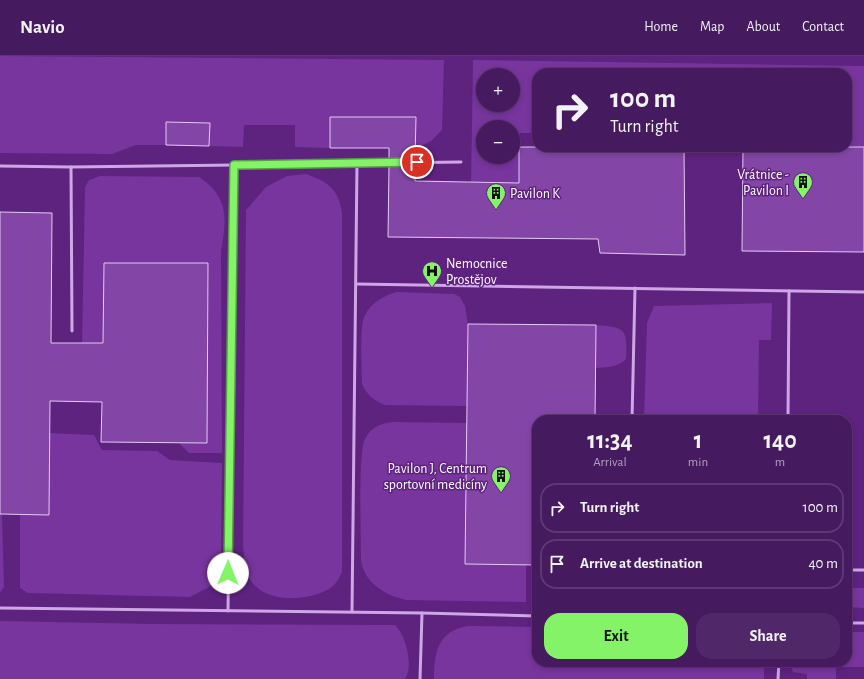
<!DOCTYPE html>
<html lang="en">
<head>
<meta charset="utf-8">
<style>
	body { margin:0; font-family:"Alegreya Sans",sans-serif; background:#502768; color:#f1f3f6; height:100vh; display:flex; flex-direction:column; font-size:15px; white-space:nowrap }
	* { box-sizing:border-box; margin:0 }
	p { font-size:13px; color:#b0a1bd }
	.icon { flex:none; width:22px; height:22px; fill:none; stroke:currentColor; stroke-width:2; stroke-linecap:round; stroke-linejoin:round }
	.map { position:relative; flex:1; overflow:hidden }
	.drawer { position:absolute; left:532px; top:359px; width:320px; height:252px; display:flex; flex-direction:column; background:#461a5f; border-radius:16px; box-shadow:0 2px 6px #0003,0 0 0 1px #5e3874 }
	.drawer>* { flex:none }
	.guide { position:absolute; left:532px; top:12px; width:320px; height:84px; border-radius:16px; box-shadow:0 2px 6px #0003,0 0 0 1px #5e3874; background:#461a5f; color:#f1f3f6; overflow:hidden }
	.fabs { position:absolute; left:476px; top:12px; display:grid; gap:8px }
	.fabs a { display:grid; place-items:center; width:44px; height:44px; border-radius:50%; background:#461a5f; box-shadow:0 2px 6px #0003,0 0 0 1px #5e3874; font-size:20px }
	.pin { position:absolute; display:grid; place-items:center; width:34px; height:34px; color:#fff; margin:-17px; border:2px solid #fff; border-radius:50%; box-shadow:0 1px 4px #0007 }
	.me { position:absolute; width:44px; margin:-22px; rotate:1deg; stroke-linejoin:round; filter:drop-shadow(0 0 3px #0008) }
	.turn { display:flex; align-items:center; gap:14px; height:84px; padding:0 12px; font-size:18px }
	.turn .icon { width:52px; height:52px; stroke-width:2.5 }
	.turn b { display:block; font-size:28px; line-height:34px }
	.eta { display:flex; justify-content:space-evenly; align-items:center; height:68px; text-align:center }
	.eta b { font-size:24px; font-weight:700; line-height:28px }
	.action { display:flex; gap:8px; margin-top:auto; padding:8px 12px }
	.action a { flex:1; height:46px; border-radius:16px; background:#85f368; color:#111; font-size:16px; font-weight:700; line-height:46px; text-align:center }
	.action a+a { background:#502768; color:#f1f3f6 }
	ul { padding:0; list-style:none }
	li { display:flex; align-items:center; gap:12px; height:50px; margin:0 8px 6px; padding:0 4px; border:2px solid #5e3874; border-radius:16px }
	li div { flex:1 }
	li b { display:block; font-size:15px }
	li em { font-style:normal }
	header { display:flex; align-items:center; gap:24px; box-sizing:border-box; height:56px; padding:0 20px; background:#461a5f; border-bottom:1px solid #5e3874 }
	header strong { font-size:19px }
	nav { display:flex; gap:22px; margin-inline-start:auto; font-size:14px }
	.map>svg:first-child { display:block }
	.green { fill:#77359d; fill-rule:evenodd }
	.building { fill:#8346a6; stroke:#e5caf5 }
	.lines { fill:none; stroke-linecap:round; stroke-linejoin:round }
	.service { stroke:#cfa7e7; stroke-width:3 }
	.route-casing { stroke:#569e44; stroke-width:10 }
	.route { stroke:#85f368; stroke-width:7 }
	.labels { text-anchor:middle; stroke-width:3; stroke-linejoin:round; paint-order:stroke }
	.poi-label { font-size:14px; fill:#fff; stroke:#5e227f; text-anchor:end }
</style>
</head>
<body>
<header>
<strong>Navio</strong>
<nav><a>Home</a><a>Map</a><a>About</a><a>Contact</a></nav>
</header>
<div class="map">
<svg width="864" height="623" viewBox="0 0 864 623">
	<rect width="100%" height="100%" fill="#5e227f"/>
	<g class="green">
		<polygon points="0,0 444,4 442,74 431,85 415,93 330,61 330,92 295,91 295,69 244,69 243,91 209,90 210,67 167,66 166,89 136,89 112,98 0,97"/>
		<path d="M 473,4 L 864,10 L 864,91 L 847,91 L 847,17 L 537,17 L 537,77 L 520,77 L 519,127 L 471,126 ZM 483,19 L 513,19 L 513,49 L 483,49 ZM 483,71 L 513,71 L 513,101 L 483,101 Z"/>
		<path d="M 306,118 C 328,126 338,132 342,156 L 342,516 C 339,522 336,529 329,533 C 308,545 267,548 251,525 C 245,516 244,500 243,489 L 246,154 L 266,131 L 287,120 Z"/>
		<path d="M 100,120 L 199,121 C 229,141 227,162 221,195 L 222,397 L 189,397 L 179,387 L 207,386 L 208,207 L 104,207 L 103,287 L 82,287 L 85,131 L 89,124 Z"/>
		<path d="M 397,236 L 454,238 L 460,241 L 465,250 L 468,268 L 467,350 L 385,349 C 374,345 367,339 362,328 C 362,313 359,270 365,259 C 371,247 384,239 397,236 Z"/>
		<polygon points="772,247 771,284 759,284 758,364 644,364 647,267 654,250"/>
		<path d="M 596,269 C 625,271 628,273 626,303 C 617,312 607,311 595,312 Z"/>
		<path d="M 392,366 L 467,367 L 465,508 L 526,509 L 526,546 L 406,544 C 385,539 364,527 361,504 C 361,484 358,394 365,383 C 371,371 380,368 392,366 Z"/>
		<polygon points="49,377 94,379 102,394 157,395 170,404 222,407 221,512 209,531 190,541 28,537 20,532 20,458"/>
		<polygon points="0,458 2,458 4,531 0,537"/>
		<polygon points="847,532 864,532 864,552 847,551"/>
		<path d="M 0,565 L 153,568 L 395,569 C 406,579 414,611 405,623 L 0,623 Z"/>
		<path d="M 468,570 L 537,571 L 537,606 L 764,606 L 764,623 L 434,623 C 434,596 438,575 468,570 Z"/>
		<polygon points="847,576 864,576 864,611 836,611 836,623 807,623 807,618 793,616 789,606 847,606"/>
	</g>
	<g class="building">
		<polygon points="330,61 416,61 415,104 389,104 389,92 330,92"/>
		<polygon points="166,66 210,67 209,90 166,89"/>
		<polygon points="519,91 684,91 685,199 600,197 598,183 388,181 389,110 415,110 415,125 519,127"/>
		<polygon points="743,91 864,91 864,196 742,195"/>
		<polygon points="0,156 52,157 51,287 103,287 104,207 208,207 207,387 101,386 102,346 50,345 49,459 0,458"/>
		<polygon points="468,268 596,269 595,364 537,364 537,509 465,508"/>
	</g>
	<g class="lines">
		<g class="service">
			<polyline points="0,110 71,111 461,106"/>
			<polyline points="71,111 72,275"/>
			<polyline points="357,228 864,236"/>
			<polyline points="632,364 635,232"/>
			<polyline points="788,364 789,235"/>
			<polyline points="847,514 864,514"/>
			<polyline points="0,552 422,557 420,623"/>
			<polyline points="228,555 234,109"/>
			<polyline points="352,556 357,107"/>
			<polyline points="422,557 537,560"/>
			<polyline points="847,567 864,567"/>
			<polyline points="778,623 779,606"/>
		</g>
	</g>
	<g class="lines">
		<g class="route-casing">
			<polyline id="route" points="228,517 234,109 417,106"/>
		</g>
		<use href="#route" class="route"/>
	</g>
	<defs>
		<g id="building-pin" transform="scale(1)"><path d="M0 17L-7.5 6A9.5 9.5 0 1 1 7.5 6Z" fill="#85f368" stroke="#5e227f"/><path d="M-4-6H4V6H1V3H-1V6H-4ZM-2.5-4.3h1.7v1.8h-1.7ZM.8-4.3h1.7v1.8H.8ZM-2.5-1h1.7V.8h-1.7ZM.8-1h1.7V.8H.8Z" fill="#111"/></g>
		<g id="hospital-pin" transform="scale(1)"><path d="M0 17L-7.5 6A9.5 9.5 0 1 1 7.5 6Z" fill="#85f368" stroke="#5e227f"/><path d="M-5-5h3v3.5h4V-5h3V5h-3V1.5h-4V5h-3Z" fill="#111"/></g>
	</defs>
	<g fill-rule="evenodd">
		<use href="#building-pin" x="803" y="126"/>
		<use href="#building-pin" x="496" y="137"/>
		<use href="#hospital-pin" x="432" y="215"/>
		<use href="#building-pin" x="501" y="420"/>
	</g>
	<g class="labels">
		<g class="poi-label">
			<text x="789" y="123">Vrátnice -<tspan x="789" dy="16">Pavilon I</tspan></text>
			<text x="510" y="142" text-anchor="start">Pavilon K</text>
			<text x="446" y="212" text-anchor="start">Nemocnice<tspan x="446" dy="16">Prostějov</tspan></text>
			<text x="487" y="417">Pavilon J, Centrum<tspan x="487" dy="16">sportovní medicíny</tspan></text>
		</g>
	</g>
</svg>
<div class="fabs">
<a>+</a>
<a>−</a>
</div>
<div class="pin" style="left:417px;top:106px;background:#d93025"><svg class="icon" aria-label="arrive" viewBox="0 0 24 24"><path d="M6 21V4h12l-3 4 3 4H6"/></svg></div>
<svg class="me" style="left:228px;top:517px" viewBox="-20 -20 40 40"><circle r="19" fill="#fff"/><path d="M0-13L10 11 0 6-10 11z" fill="#85f368"/></svg>
<div class="guide">
<div class="turn"><svg class="icon" aria-label="right" viewBox="0 0 24 24"><path d="M7 20v-9h11M14 6l5 5-5 5"/></svg><div><b>100 m</b>Turn right</div></div>
</div>
<section class="drawer">
<div class="eta">
<div><b>11:34</b><p>Arrival</p></div>
<div><b>1</b><p>min</p></div>
<div><b>140</b><p>m</p></div>
</div>
<ul>
<li><svg class="icon" aria-label="right" viewBox="0 0 24 24"><path d="M7 20v-9h11M14 6l5 5-5 5"/></svg><div><b>Turn right</b></div><em>100 m</em></li>
<li><svg class="icon" aria-label="arrive" viewBox="0 0 24 24"><path d="M6 21V4h12l-3 4 3 4H6"/></svg><div><b>Arrive at destination</b></div><em>40 m</em></li>
</ul>
<div class="action"><a>Exit</a><a>Share</a></div>
</section>
</div>
</body>
</html>
